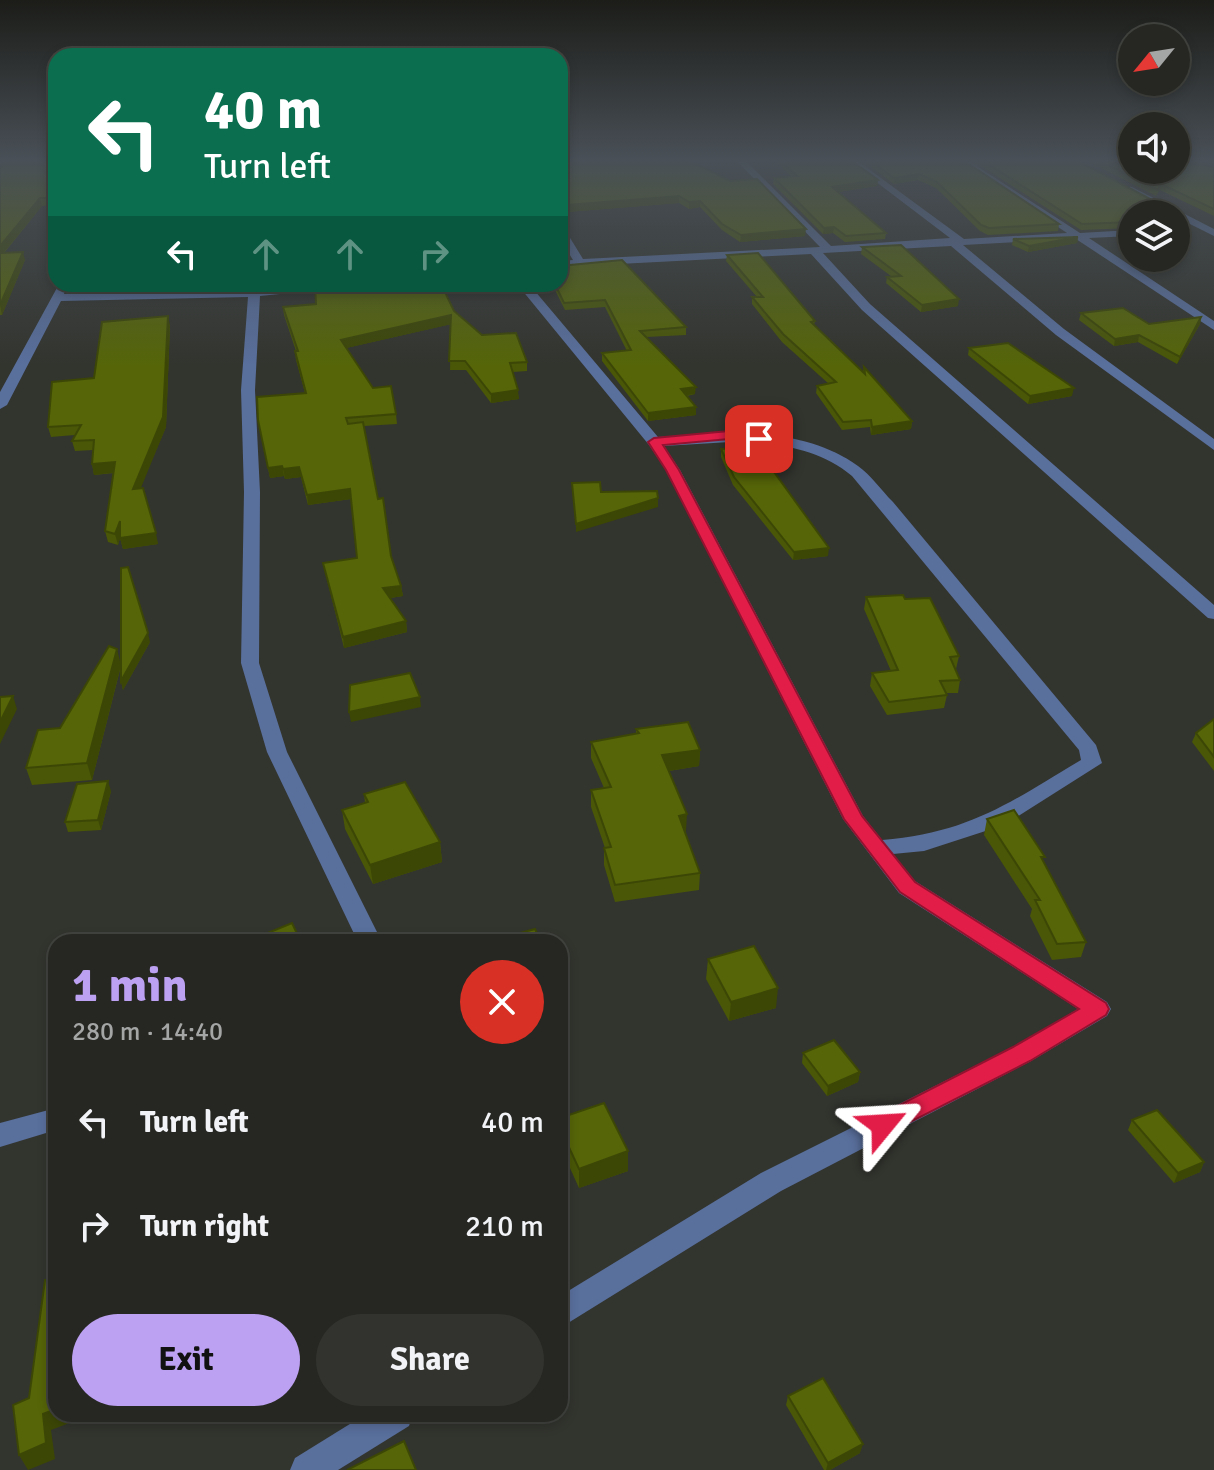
<!DOCTYPE html>
<html lang="en">
<head>
<meta charset="utf-8">
<style>
	body { margin:0; font-family:Signika,sans-serif; background:#32332f; color:#f1f3f6; height:100vh; display:flex; flex-direction:column; font-size:30px; white-space:nowrap }
	* { box-sizing:border-box; margin:0 }
	p { font-size:26px; color:#a4a5a5 }
	.icon { flex:none; width:44px; height:44px; fill:none; stroke:currentColor; stroke-width:2; stroke-linecap:round; stroke-linejoin:round }
	.map { position:relative; flex:1; overflow:hidden }
	.details { position:absolute; left:48px; top:934px; width:520px; height:488px; display:flex; flex-direction:column; background:#262722; border-radius:24px; box-shadow:0 4px 12px #0003,0 0 0 2px #424440 }
	.details>* { flex:none }
	.banner { position:absolute; left:48px; top:48px; width:520px; height:244px; border-radius:24px; box-shadow:0 4px 12px #0003,0 0 0 2px #424440; background:#0b6e4f; color:#fff; overflow:hidden }
	.needle { width:52px; rotate:240deg }
	.controls { position:absolute; left:1118px; top:24px; display:grid; gap:16px }
	.controls a { display:grid; place-items:center; width:72px; height:72px; border-radius:50%; background:#262722; box-shadow:0 4px 12px #0003,0 0 0 2px #424440; font-size:40px }
	.pin { position:absolute; display:grid; place-items:center; width:68px; height:68px; color:#fff; margin:-34px; border-radius:16px; box-shadow:0 4px 12px #0006 }
	.me { position:absolute; width:88px; margin:-44px; rotate:63deg; stroke-linejoin:round; filter:drop-shadow(0 0 6px #0008) }
	.turn { display:flex; align-items:center; gap:28px; height:168px; padding:0 24px; font-size:36px }
	.turn .icon { width:104px; height:104px; stroke-width:2.5 }
	.turn b { display:block; font-size:56px; line-height:68px }
	.lanes { display:flex; align-items:center; height:76px; padding:0 24px; background:#0003; justify-content:center; gap:40px; direction:ltr }
	.lanes .off { opacity:.35 }
	.round { display:grid; place-items:center; flex:none; width:84px; height:84px; border-radius:42px; background:#32332f }
	.head { display:flex; align-items:center; justify-content:space-between; height:136px; padding:0 24px }
	h1 { font-size:48px; font-weight:700; line-height:60px; color:#bca0f2 }
	.action { display:flex; gap:16px; margin-top:auto; padding:16px 24px }
	.action a { flex:1; height:92px; border-radius:48px; background:#bca0f2; color:#111; font-size:32px; font-weight:700; line-height:92px; text-align:center }
	.action a+a { background:#32332f; color:#f1f3f6 }
	ul { padding:0; list-style:none }
	li { display:flex; align-items:center; gap:24px; height:104px; padding:0 24px }
	li div { flex:1 }
	li b { display:block; font-size:30px }
	li em { font-style:normal }
	.map>svg:first-child { display:block }
	.lines { fill:none; stroke-linecap:round; stroke-linejoin:round }
	.minor { fill:#596f9c; fill-rule:evenodd }
	.wall { fill:#495707 }
	.shaded-wall { fill:#3c4706 }
	.building { fill:#556508; stroke:#3c4706; stroke-width:2 }
	.route { fill:#e11d48; stroke:#92132f; stroke-width:2 }
</style>
</head>
<body>
<div class="map">
<svg width="1214" height="1470" viewBox="0 0 1214 1470">
	<rect width="100%" height="100%" fill="#32342e"/>
	<g class="lines">
		<g class="minor">
			<polygon points="735,159 744,159 831,246 950,238 846,159 855,159 964,239 1067,233 956,159 966,159 1080,233 1132,230 1132,236 1089,238 1214,321 1214,330 1076,239 963,245 1064,329 1214,439 1214,450 1056,335 951,246 823,253 870,304 1214,605 1214,619 1208,618 862,310 811,254 560,267 560,261 573,260 560,239 560,227 564,228 583,259 820,247"/>
			<polygon points="1126,187 1132,187 1214,229 1214,236 1176,217 1176,214 1170,214 1126,191"/>
			<polygon points="313,284 356,284 350,287 260,296 255,390 260,492 259,663 287,752 382,942 358,942 267,752 241,663 244,492 241,390 248,297 61,301 7,405 0,409 0,392 58,286 66,286 64,294 254,290"/>
			<path d="M 517,284 L 529,284 L 658,437 C 724,432 801,425 858,466 C 871,475 881,490 893,502 L 1096,745 L 1102,763 L 1004,825 L 924,851 L 893,854 L 915,881 L 1107,1002 L 1111,1009 L 1107,1016 L 1031,1061 L 781,1191 L 560,1328 L 560,1296 L 761,1173 L 1013,1047 L 1078,1009 L 899,893 L 843,819 L 666,470 L 649,445 ZM 730,442 C 774,443 817,447 852,476 L 1079,750 L 1081,760 C 1009,803 969,833 882,840 L 863,816 L 680,470 L 664,446 Z"/>
			<polygon points="56,1108 56,1130 0,1147 0,1123"/>
			<polygon points="366,1414 413,1414 409,1426 338,1470 290,1470 295,1458"/>
		</g>
	</g>
	<g class="wall">
		<polygon points="56,159 56,197 52,205 42,206 4,253 25,260 2,315 0,315 0,169"/>
		<polygon points="560,159 686,159 805,236 740,242 722,230 700,207 689,209 679,203 567,212 560,205"/>
		<polygon points="773,159 849,159 878,180 877,186 838,192 886,233 885,239 845,242 833,233 823,234 773,184 774,178 791,176"/>
		<polygon points="860,159 961,159 1059,224 1058,231 988,235 980,231 936,188 918,180 894,184"/>
		<polygon points="970,159 1074,159 1152,200 1151,206 1132,214 1132,228 1081,230"/>
		<polygon points="1083,159 1132,159 1214,168 1214,216 1160,190 1156,196"/>
		<polygon points="1201,159 1214,159 1214,165"/>
		<polygon points="1132,232 1132,243 1130,246 1120,240 1121,233"/>
		<polygon points="1078,237 1077,243 1028,252 1012,245 1013,239"/>
		<polygon points="862,247 958,306 921,312 886,283 887,277 891,276 861,254"/>
		<polygon points="727,255 815,321 814,325 863,372 864,367 912,421 911,429 871,435 870,427 842,430 816,393 817,386 829,384 782,342 752,304 752,297 757,297 726,261"/>
		<polygon points="552,284 560,284 686,327 686,335 646,337 695,394 687,396 696,407 696,415 648,421 602,361 602,353 627,351 605,307 565,310"/>
		<polygon points="316,304 454,311 482,335 527,362 527,371 513,372 519,399 491,403 466,370 450,370 451,324 346,348 373,388 396,414 397,424 364,426 378,499 391,556 401,586 403,596 390,598 406,621 407,632 344,648 323,563 357,558 351,499 308,505 301,477 285,479 284,476 270,478 258,420 305,393 296,360 295,351 296,351 284,315 283,307"/>
		<polygon points="1081,313 1149,324 1201,317 1200,324 1177,364 1138,342 1114,346 1079,320"/>
		<polygon points="170,325 166,427 140,488 158,544 123,549 120,538 118,545 108,542 105,531 114,473 94,475 92,464 93,450 75,451 72,441 75,435 51,437 48,427 94,378"/>
		<polygon points="969,348 1072,396 1028,404 968,355"/>
		<polygon points="721,449 828,556 793,560 733,485 721,457"/>
		<polygon points="866,597 905,599 959,656 956,669 960,680 958,693 946,693 947,695 944,708 887,715 870,686 872,673 891,671 864,609"/>
		<polygon points="150,642 123,690 121,681 121,666 92,780 32,785 26,768 60,728 121,664"/>
		<polygon points="1214,719 1214,771 1192,742 1196,733"/>
		<polygon points="636,729 700,750 699,766 669,771 686,831 685,832 700,873 699,890 615,902 604,865 604,848 605,848 591,807 591,790 604,788 591,758 591,742 636,734"/>
		<polygon points="111,791 101,830 68,832 65,822"/>
		<polygon points="364,794 440,842 442,862 373,884 345,829 342,810 365,803"/>
		<polygon points="987,819 1044,862 1086,942 1081,957 1052,960 1030,916 1032,909 984,835"/>
		<polygon points="708,959 776,1008 729,1021 706,979"/>
		<polygon points="803,1053 860,1072 858,1082 827,1096 802,1063"/>
		<polygon points="560,1118 628,1171 579,1188 560,1146"/>
		<polygon points="1132,1120 1204,1162 1200,1172 1174,1183 1128,1130"/>
		<polygon points="788,1396 860,1453 830,1470 824,1470 786,1405"/>
	</g>
	<g class="shaded-wall">
		<polygon points="919,174 918,180 894,184 894,178"/>
		<polygon points="878,180 877,186 831,193 832,187"/>
		<polygon points="56,186 56,197 52,205 50,198"/>
		<polygon points="679,196 679,203 567,212 567,205"/>
		<polygon points="40,198 42,206 0,257 0,246"/>
		<polygon points="700,201 700,207 689,209 689,202"/>
		<polygon points="834,227 833,233 823,234 824,228"/>
		<polygon points="806,229 805,236 740,242 741,235"/>
		<polygon points="1078,237 1077,243 1028,252 1029,246"/>
		<polygon points="23,252 25,260 2,315 0,305"/>
		<polygon points="959,299 958,306 921,312 922,305"/>
		<polygon points="451,315 452,324 342,349 341,340"/>
		<polygon points="168,316 170,325 166,427 136,500 133,489"/>
		<polygon points="1201,317 1200,324 1177,364 1180,357"/>
		<polygon points="1139,335 1138,342 1114,346 1115,339"/>
		<polygon points="696,387 695,394 681,396 681,389"/>
		<polygon points="1074,388 1072,396 1028,404 1030,396"/>
		<polygon points="518,390 519,399 491,403 491,394"/>
		<polygon points="696,407 696,415 648,421 648,413"/>
		<polygon points="912,421 911,429 871,435 872,427"/>
		<polygon points="115,462 118,472 94,475 92,464"/>
		<polygon points="282,466 284,476 270,478 268,468"/>
		<polygon points="299,467 301,477 285,479 283,469"/>
		<polygon points="350,489 351,499 308,505 307,495"/>
		<polygon points="658,498 658,507 576,532 576,524"/>
		<polygon points="120,521 156,533 158,544 123,549 120,538 118,545 115,534"/>
		<polygon points="829,548 828,556 793,560 794,552"/>
		<polygon points="401,586 403,596 384,599 383,588"/>
		<polygon points="406,621 407,632 344,648 343,637"/>
		<polygon points="148,633 150,642 123,690 121,681"/>
		<polygon points="117,649 121,665 92,780 87,763"/>
		<polygon points="13,696 17,709 0,744 0,722"/>
		<polygon points="420,697 421,707 351,722 349,712"/>
		<polygon points="700,750 699,766 662,772 662,755"/>
		<polygon points="108,781 111,791 101,830 98,820"/>
		<polygon points="687,814 686,831 678,833 679,816"/>
		<polygon points="440,842 442,862 373,884 370,865"/>
		<polygon points="778,988 776,1008 729,1021 731,1002"/>
		<polygon points="860,1072 858,1082 827,1096 828,1086"/>
		<polygon points="628,1151 628,1171 579,1188 579,1169"/>
		<polygon points="1204,1162 1200,1172 1174,1183 1178,1173"/>
		<polygon points="56,1409 56,1414 79,1414 80,1419 51,1430 55,1459 28,1470 19,1455 43,1414"/>
		<polygon points="863,1444 860,1453 830,1470 826,1470 828,1463"/>
	</g>
	<g class="building">
		<polygon points="3,159 56,159 56,186 50,198 40,198 0,246 0,169"/>
		<polygon points="560,159 686,159 730,181 757,179 806,229 741,235 722,224 700,201 689,202 679,196 567,205 560,198"/>
		<polygon points="779,159 849,159 878,180 832,187 886,233 846,236 834,227 824,228 774,178 797,176"/>
		<polygon points="868,159 961,159 1059,224 989,228 981,225 937,182 919,174 894,178"/>
		<polygon points="980,159 1074,159 1152,200 1145,214 1132,214 1132,222 1082,224"/>
		<polygon points="1096,159 1132,159 1132,170 1176,170 1176,159 1192,159 1214,168 1214,209 1161,184 1158,190"/>
		<polygon points="1132,232 1132,239 1121,233"/>
		<polygon points="1078,237 1029,246 1013,239"/>
		<polygon points="901,245 959,299 922,305 887,277 901,276 862,247"/>
		<polygon points="23,252 0,305 0,253"/>
		<polygon points="758,253 815,321 811,322 865,374 864,367 912,421 872,427 871,420 843,422 817,386 836,382 783,334 752,297 763,297 727,255"/>
		<polygon points="622,260 686,327 640,331 696,387 681,389 696,407 648,413 602,353 631,350 605,300 564,303 555,284 560,284 560,266"/>
		<polygon points="328,284 441,284 454,311 482,335 516,333 527,362 510,363 518,390 491,394 465,361 449,361 451,315 341,340 373,388 391,386 396,414 346,418 348,424 363,422 378,499 383,498 391,556 401,586 383,588 406,621 343,637 323,563 357,558 350,489 307,495 299,467 283,469 282,466 268,468 258,420 257,397 306,393 295,351 298,351 283,307 316,304 315,285"/>
		<polygon points="1123,308 1149,324 1201,317 1180,357 1139,335 1115,339 1081,313"/>
		<polygon points="168,316 163,417 133,489 143,488 156,533 120,538 120,521 115,534 105,531 115,462 92,464 94,440 72,441 81,425 48,427 52,382 94,378 102,322"/>
		<polygon points="1008,343 1074,388 1030,396 969,348"/>
		<polygon points="756,447 829,548 794,552 734,477 721,449"/>
		<polygon points="600,482 601,492 657,491 658,498 576,524 572,483"/>
		<polygon points="128,567 148,633 121,681 121,568"/>
		<polygon points="903,595 905,599 930,598 959,656 950,657 960,680 940,681 947,695 889,702 872,673 898,670 866,597"/>
		<polygon points="109,646 117,649 87,763 26,768 38,730 60,728"/>
		<polygon points="410,673 420,697 349,712 350,685"/>
		<polygon points="13,696 0,722 0,697"/>
		<polygon points="1214,719 1214,757 1196,733"/>
		<polygon points="688,722 700,750 662,755 687,814 679,816 700,873 615,885 604,848 611,847 591,790 611,787 591,742 639,733 636,729"/>
		<polygon points="108,781 98,820 65,822 77,784"/>
		<polygon points="405,782 440,842 370,865 342,810 368,802 364,794"/>
		<polygon points="1014,810 1045,857 1041,857 1086,942 1057,944 1035,900 1040,900 987,819"/>
		<polygon points="292,923 301,942 246,942"/>
		<polygon points="535,929 541,942 495,942 494,940"/>
		<polygon points="754,946 778,988 731,1002 708,959"/>
		<polygon points="834,1040 860,1072 828,1086 803,1053"/>
		<polygon points="604,1103 628,1151 579,1169 560,1128 560,1118"/>
		<polygon points="1157,1110 1204,1162 1178,1173 1132,1120"/>
		<polygon points="45,1280 53,1280 54,1291 56,1291 56,1409 43,1414 46,1443 19,1455 13,1405 29,1398"/>
		<polygon points="823,1378 863,1444 828,1463 788,1396"/>
		<polygon points="404,1441 416,1470 347,1470"/>
	</g>
	<linearGradient id="sky" x2="0" y2="1"><stop stop-color="#1c1d19"/><stop offset="0.44" stop-color="#495057"/><stop offset="1" stop-color="#495057" stop-opacity="0"/></linearGradient>
	<rect width="1214" height="365" fill="url(#sky)"/>
	<polygon class="route" points="729,431 759,435 765,439 759,443 729,439 663,445 679,470 862,816 915,882 1106,1003 1109,1009 1106,1015 1030,1061 883,1136 874,1132 870,1125 874,1118 1013,1047 1079,1009 900,892 844,819 666,470 648,442 654,438"/>
</svg>
<div class="controls">
<a><svg class="needle" viewBox="-14 -14 28 28"><path d="M0-13l5 13h-10z" fill="#e53935"/><path d="M0 13l5-13h-10z" fill="#a4a5a5"/></svg></a>
<a><svg class="icon" aria-label="sound" viewBox="0 0 24 24"><path d="M4 9h4l5-4v14l-5-4H4zM17 9q2 3 0 6"/></svg></a>
<a><svg class="icon" aria-label="layers" viewBox="0 0 24 24"><path d="M12 4l9 5-9 5-9-5zM3 14l9 5 9-5"/></svg></a>
</div>
<div class="pin" style="left:759px;top:439px;background:#d93025"><svg class="icon" aria-label="arrive" viewBox="0 0 24 24"><path d="M6 21V4h12l-3 4 3 4H6"/></svg></div>
<svg class="me" style="left:883px;top:1125px" viewBox="-20 -20 40 40"><path d="M0-17L14 15 0 8-14 15z" fill="#e11d48" stroke="#fff" stroke-width="4"/></svg>
<div class="banner">
<div class="turn"><svg class="icon" aria-label="left" viewBox="0 0 24 24"><path d="M17 20v-9H6M10 6l-5 5 5 5"/></svg><div><b>40 m</b>Turn left</div></div>
<div class="lanes"><svg class="icon" aria-label="left" viewBox="0 0 24 24"><path d="M17 20v-9H6M10 6l-5 5 5 5"/></svg><svg class="icon off" aria-label="ahead" viewBox="0 0 24 24"><path d="M12 20V5M6 11l6-6 6 6"/></svg><svg class="icon off" aria-label="ahead" viewBox="0 0 24 24"><path d="M12 20V5M6 11l6-6 6 6"/></svg><svg class="icon off" aria-label="right" viewBox="0 0 24 24"><path d="M7 20v-9h11M14 6l5 5-5 5"/></svg></div>
</div>
<section class="details">
<div class="head"><div><h1>1 min</h1><p>280 m · 14:40</p></div><a class="round" style="background:#d93025;color:#fff"><svg class="icon" aria-label="close" viewBox="0 0 24 24"><path d="M6 6l12 12M18 6L6 18"/></svg></a></div>
<ul>
<li><svg class="icon" aria-label="left" viewBox="0 0 24 24"><path d="M17 20v-9H6M10 6l-5 5 5 5"/></svg><div><b>Turn left</b></div><em>40 m</em></li>
<li><svg class="icon" aria-label="right" viewBox="0 0 24 24"><path d="M7 20v-9h11M14 6l5 5-5 5"/></svg><div><b>Turn right</b></div><em>210 m</em></li>
</ul>
<div class="action"><a>Exit</a><a>Share</a></div>
</section>
</div>
</body>
</html>
